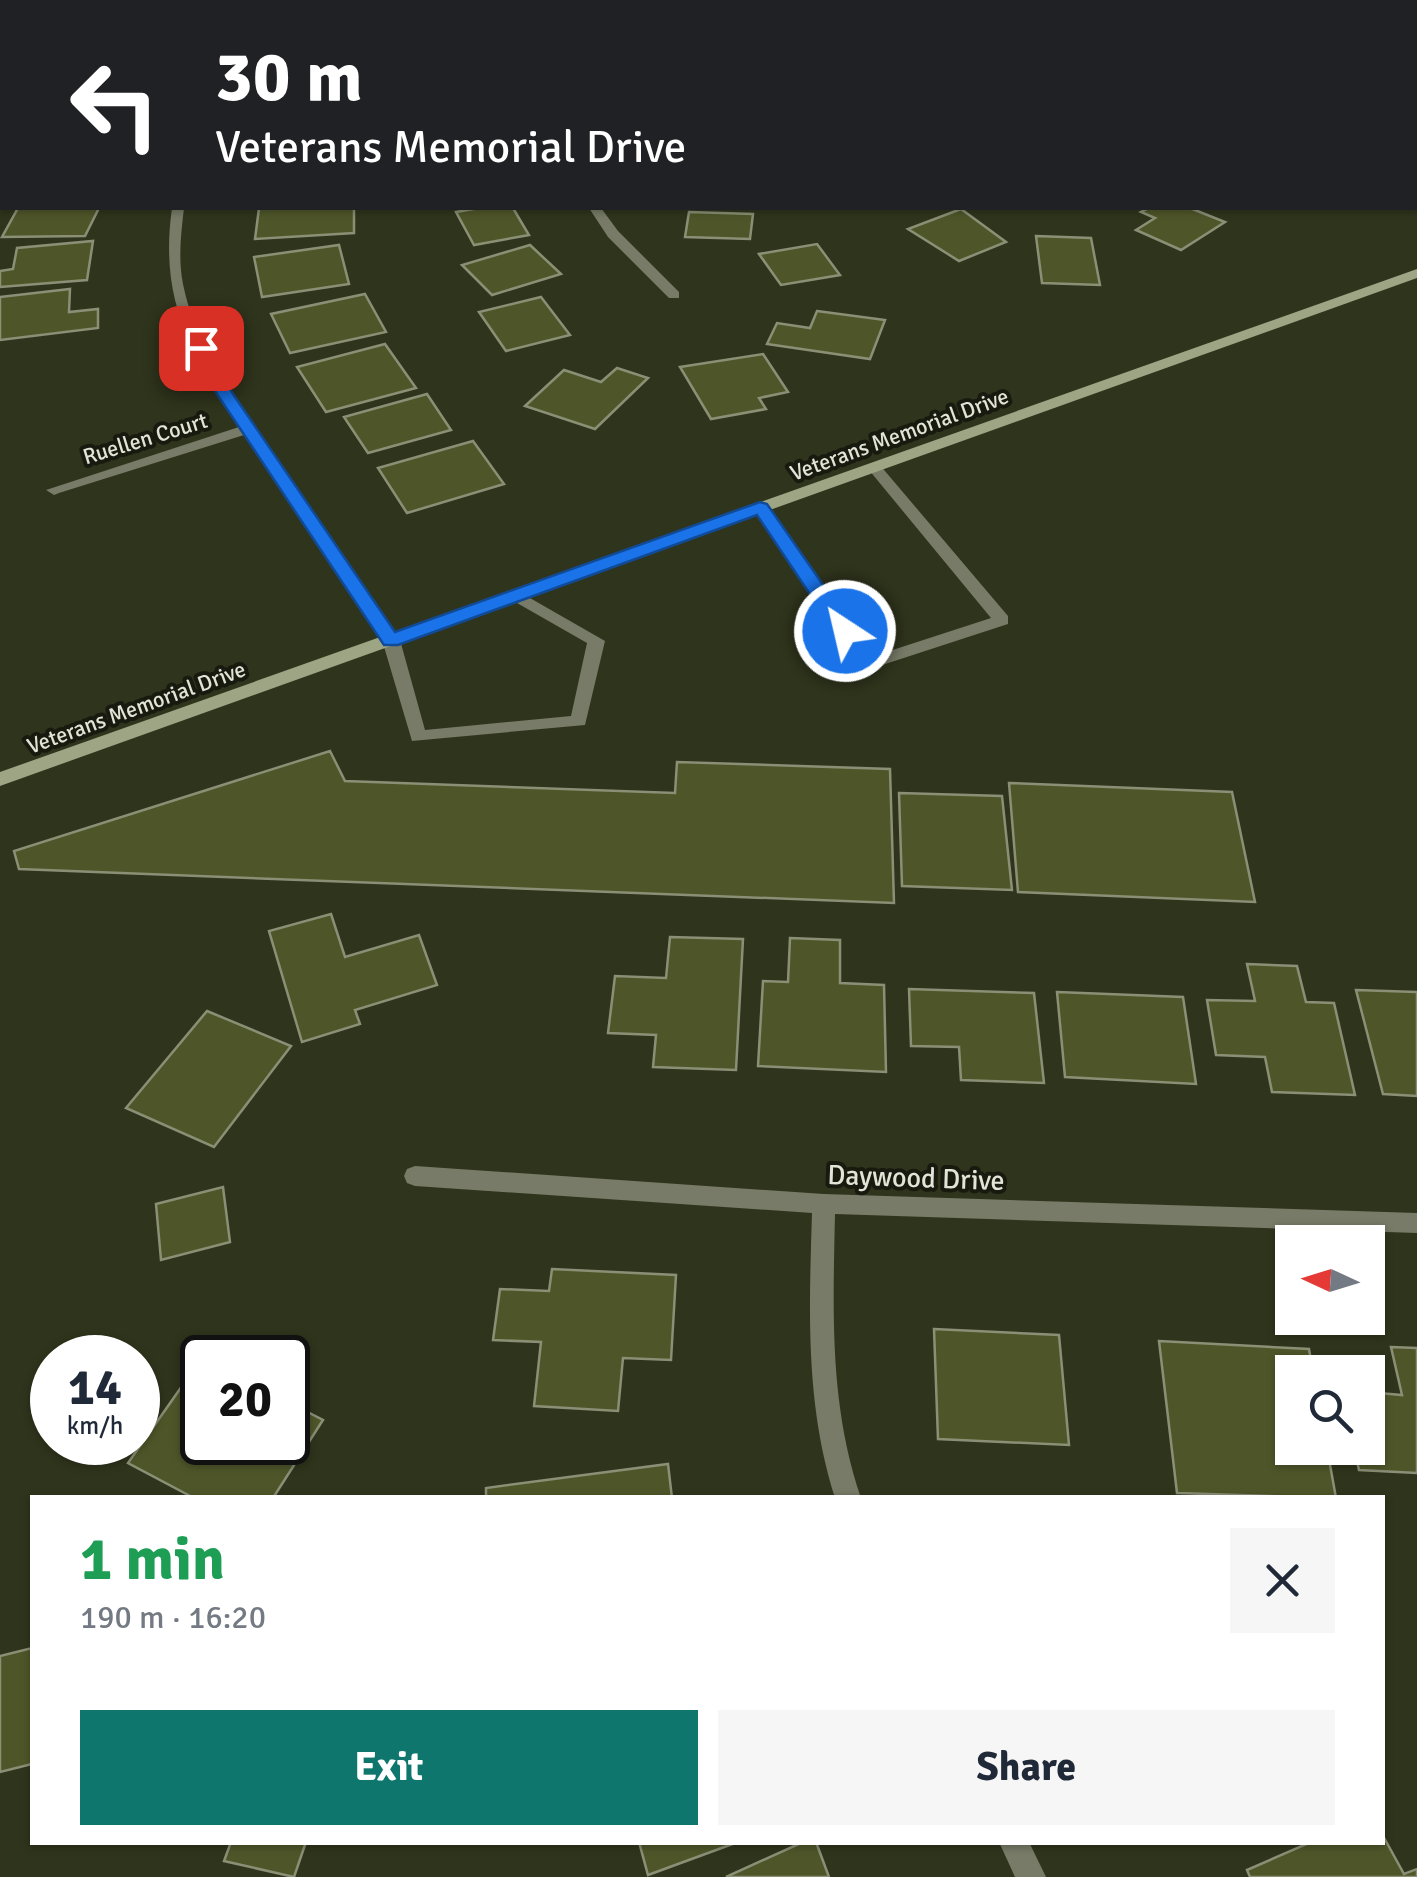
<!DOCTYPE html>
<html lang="en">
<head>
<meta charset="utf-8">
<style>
	body { margin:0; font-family:Signika,sans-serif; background:#f6f6f7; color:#1f2937; height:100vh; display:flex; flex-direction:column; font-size:38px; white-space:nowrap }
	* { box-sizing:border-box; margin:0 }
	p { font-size:32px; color:#747a83 }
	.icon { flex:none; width:55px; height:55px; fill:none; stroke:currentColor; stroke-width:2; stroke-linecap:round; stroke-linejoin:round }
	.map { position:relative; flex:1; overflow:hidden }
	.drawer { position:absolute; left:30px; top:1495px; width:1355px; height:350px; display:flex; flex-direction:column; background:#fff; border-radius:0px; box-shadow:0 2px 8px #0004 }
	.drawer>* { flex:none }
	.banner { position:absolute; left:0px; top:0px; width:1418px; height:210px; box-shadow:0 2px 8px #0004; background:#202124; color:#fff; overflow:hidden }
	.needle { width:65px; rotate:274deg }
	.controls { position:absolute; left:1275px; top:1225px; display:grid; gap:20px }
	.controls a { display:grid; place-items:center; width:110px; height:110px; border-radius:0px; background:#fff; box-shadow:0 2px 8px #0004; font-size:50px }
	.speed { position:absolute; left:30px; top:1335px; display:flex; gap:20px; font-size:50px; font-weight:700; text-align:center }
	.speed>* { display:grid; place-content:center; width:130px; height:130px; border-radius:50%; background:#fff; box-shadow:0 2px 8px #0004; line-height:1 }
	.speed small { font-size:25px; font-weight:400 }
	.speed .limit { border:5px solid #111; border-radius:15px; background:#fff; color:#111 }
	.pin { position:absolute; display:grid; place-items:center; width:85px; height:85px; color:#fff; margin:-42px; border-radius:20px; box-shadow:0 5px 15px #0006 }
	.me { position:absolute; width:110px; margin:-55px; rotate:325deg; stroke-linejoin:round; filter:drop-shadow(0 0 8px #0008) }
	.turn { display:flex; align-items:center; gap:35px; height:210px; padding:0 50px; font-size:45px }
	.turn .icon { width:130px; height:130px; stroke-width:2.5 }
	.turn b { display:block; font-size:70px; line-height:85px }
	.round { display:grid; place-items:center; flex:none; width:105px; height:105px; border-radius:0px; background:#f6f6f7 }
	.head { display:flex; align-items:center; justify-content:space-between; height:170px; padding:0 50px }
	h1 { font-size:60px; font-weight:800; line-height:75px; color:#1e9e55 }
	.action { display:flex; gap:20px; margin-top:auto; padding:20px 50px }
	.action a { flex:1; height:115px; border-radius:0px; background:#0f766e; color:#fff; font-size:40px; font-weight:800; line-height:115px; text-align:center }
	.action a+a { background:#f6f6f7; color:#1f2937 }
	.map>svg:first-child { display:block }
	.building { fill:#4e5629; stroke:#8a8f75; stroke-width:2.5 }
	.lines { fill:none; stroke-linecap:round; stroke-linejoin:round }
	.service { fill:#777b67; fill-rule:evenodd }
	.minor { fill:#777b67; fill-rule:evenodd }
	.secondary { fill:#9ea585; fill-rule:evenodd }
	.route { fill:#1a73e8; stroke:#114b97; stroke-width:2.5 }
	.labels { text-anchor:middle; stroke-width:8; stroke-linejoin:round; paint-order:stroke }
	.far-street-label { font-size:22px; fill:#e1e4d6; stroke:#181a10 }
	.street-label { font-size:28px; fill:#e1e4d6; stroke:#181a10 }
</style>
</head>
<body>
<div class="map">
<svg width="1417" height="1877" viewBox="0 0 1417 1877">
	<rect width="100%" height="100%" fill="#2f341c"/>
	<g class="building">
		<polygon points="18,208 99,208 85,236 2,237"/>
		<polygon points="259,208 354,208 354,233 255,239"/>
		<polygon points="479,208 513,208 529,235 474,245 456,212"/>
		<polygon points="1149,208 1190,208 1225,222 1181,250 1136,230 1155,218 1141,212"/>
		<polygon points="961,209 1006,242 959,261 908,229"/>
		<polygon points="689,212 753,214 750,239 685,237"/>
		<polygon points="1036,236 1091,238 1100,285 1042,283"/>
		<polygon points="93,241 87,280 0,287 0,271 13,269 17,248"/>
		<polygon points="817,244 840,275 781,285 759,254"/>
		<polygon points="339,245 349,284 262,297 254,257"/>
		<polygon points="530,245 561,274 492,295 462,265"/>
		<polygon points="70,289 69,312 98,309 98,328 0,340 0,297"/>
		<polygon points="365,294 386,332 290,353 271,314"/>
		<polygon points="541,297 570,335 506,351 479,312"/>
		<polygon points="817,311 885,320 870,359 767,344 777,323 810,328"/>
		<polygon points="385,344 416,388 326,412 297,367"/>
		<polygon points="763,354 788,392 759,398 766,409 711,419 680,367"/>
		<polygon points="617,368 648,378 595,429 525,406 564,370 601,382"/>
		<polygon points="427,394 451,430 368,453 344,417"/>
		<polygon points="473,441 504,484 407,513 378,468"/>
		<polygon points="330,751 345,781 675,793 677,762 890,769 894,903 19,869 14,851"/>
		<polygon points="1009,783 1232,792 1255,902 1018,892"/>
		<polygon points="899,793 1002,796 1012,890 902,886"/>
		<polygon points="331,914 345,957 419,935 437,985 355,1010 360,1024 302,1042 269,931"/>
		<polygon points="670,937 743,939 736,1070 653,1067 656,1035 608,1033 615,976 666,978"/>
		<polygon points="790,938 840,940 840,983 884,985 886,1072 758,1066 763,981 788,982"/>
		<polygon points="1247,964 1297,966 1306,1002 1334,1003 1355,1095 1272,1092 1265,1057 1216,1055 1207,1000 1255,1001"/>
		<polygon points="909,989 1034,993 1044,1083 961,1080 959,1047 911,1046"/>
		<polygon points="1356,990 1417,992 1417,1096 1383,1094"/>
		<polygon points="1057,992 1183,997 1196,1084 1065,1077"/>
		<polygon points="207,1011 291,1046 214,1147 126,1108"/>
		<polygon points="223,1187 230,1242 161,1260 156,1204"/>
		<polygon points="552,1269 676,1275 671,1360 623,1358 618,1411 534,1406 541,1342 493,1340 500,1289 549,1291"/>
		<polygon points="934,1329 1059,1335 1069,1445 938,1439"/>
		<polygon points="1159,1341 1309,1349 1313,1372 1292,1372 1292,1448 1327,1448 1336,1498 1177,1493"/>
		<polygon points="1391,1347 1417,1348 1417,1473 1359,1470 1354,1448 1368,1448 1368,1392 1402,1395"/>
		<polygon points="201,1359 202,1442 288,1442 288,1402 323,1420 273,1498 194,1498 128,1463"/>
		<polygon points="668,1464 672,1498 486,1498 486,1488"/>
		<polygon points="32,1648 32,1764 0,1772 0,1656"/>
		<polygon points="1382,1834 1404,1874 1417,1869 1417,1877 1250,1877 1247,1870 1311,1842 1382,1842"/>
		<polygon points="231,1842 306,1842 294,1877 224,1861"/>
		<polygon points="639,1842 738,1842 648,1875"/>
		<polygon points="803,1842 816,1842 829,1877 726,1877"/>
	</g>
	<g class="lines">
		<g class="service">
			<polygon points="874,462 879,464 1008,616 1008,624 873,668 861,668 753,508 755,505 767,505 871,657 991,618 869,470 866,467"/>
			<polygon points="516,590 605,641 585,725 412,741 382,640 391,634 400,640 425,730 571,716 587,643 510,599 508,595"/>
		</g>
		<g class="minor">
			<polygon points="957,0 967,0 968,2 958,2"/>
			<polygon points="1320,0 1331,0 1332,2 1322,2"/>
			<path d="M 172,208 L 184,208 C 181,234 178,258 183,284 C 199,363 254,427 298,490 C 331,538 364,587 397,636 L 397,644 L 385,644 L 244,435 L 59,493 L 54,495 L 46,490 L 239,427 C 190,352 159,300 172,208 Z"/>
			<polygon points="589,208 601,208 618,231 679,292 679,298 669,298 608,237"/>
			<path d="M 415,1166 L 824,1194 L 1417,1213 L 1417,1233 L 835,1214 C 833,1311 829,1404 861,1498 L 835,1498 C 805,1404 809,1310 812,1213 L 415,1186 L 407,1183 L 404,1176 L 407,1169 Z"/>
			<polygon points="999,1842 1029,1842 1046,1877 1015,1877"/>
		</g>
		<polygon class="secondary" points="1417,269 1417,278 0,786 0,772"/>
	</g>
	<polygon class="route" points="201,343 209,348 233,394 395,632 760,502 767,504 855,631 845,638 838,636 757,515 398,645 384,645 217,394 193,348"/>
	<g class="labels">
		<g class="far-street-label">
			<text transform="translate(899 434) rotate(-20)" y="8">Veterans Memorial Drive</text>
			<text transform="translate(145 438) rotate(-17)" y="8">Ruellen Court</text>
			<text transform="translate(136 707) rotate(-20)" y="8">Veterans Memorial Drive</text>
		</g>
		<g class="street-label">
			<text transform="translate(916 1177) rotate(2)" y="10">Daywood Drive</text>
		</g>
	</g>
</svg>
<div class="controls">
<a><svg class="needle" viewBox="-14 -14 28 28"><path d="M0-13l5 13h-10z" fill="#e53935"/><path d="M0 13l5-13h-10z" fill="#747a83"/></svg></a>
<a><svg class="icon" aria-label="search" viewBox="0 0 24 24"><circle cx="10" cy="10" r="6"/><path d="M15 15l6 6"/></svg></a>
</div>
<div class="speed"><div>14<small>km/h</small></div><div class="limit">20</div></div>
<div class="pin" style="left:201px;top:348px;background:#d93025"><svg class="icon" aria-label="arrive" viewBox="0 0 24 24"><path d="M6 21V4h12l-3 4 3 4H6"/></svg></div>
<svg class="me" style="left:845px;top:631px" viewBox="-20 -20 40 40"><circle r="17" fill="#1a73e8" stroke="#fff" stroke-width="3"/><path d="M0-11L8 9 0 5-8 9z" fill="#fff"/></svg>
<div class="banner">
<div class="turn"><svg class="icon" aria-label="left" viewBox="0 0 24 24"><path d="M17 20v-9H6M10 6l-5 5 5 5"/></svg><div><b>30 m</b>Veterans Memorial Drive</div></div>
</div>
<section class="drawer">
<div class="head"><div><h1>1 min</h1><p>190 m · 16:20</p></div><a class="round"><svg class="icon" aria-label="close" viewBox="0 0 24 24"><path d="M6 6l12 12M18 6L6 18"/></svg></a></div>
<div class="action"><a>Exit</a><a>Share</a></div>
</section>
</div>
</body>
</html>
